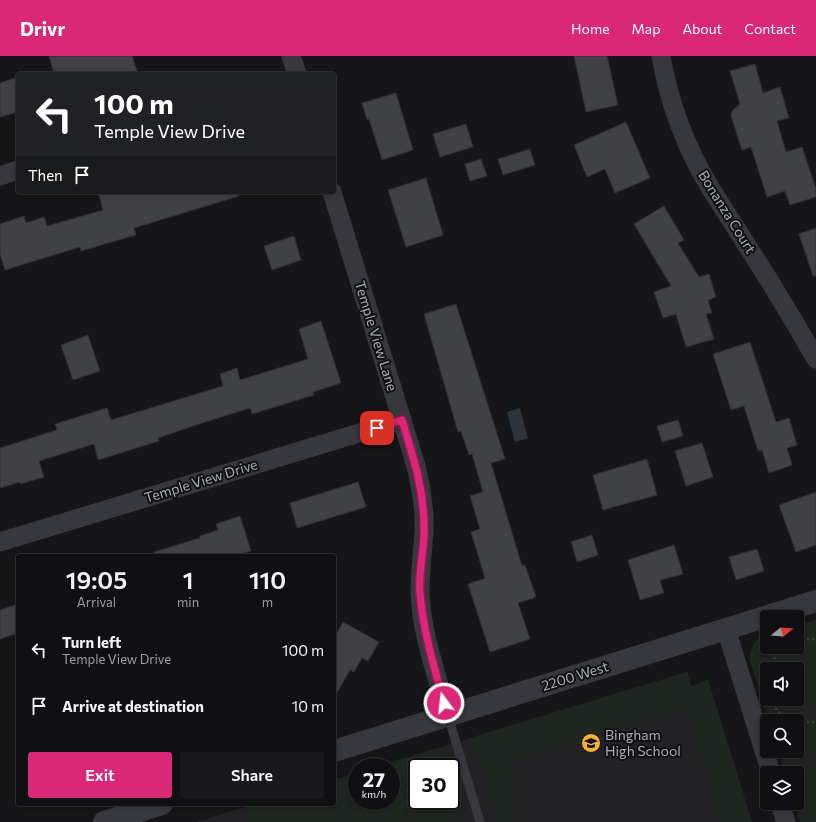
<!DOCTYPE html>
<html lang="en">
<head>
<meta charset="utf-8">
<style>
	body { margin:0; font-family:Commissioner,sans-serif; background:#19191b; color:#f1f3f6; height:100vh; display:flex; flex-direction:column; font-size:15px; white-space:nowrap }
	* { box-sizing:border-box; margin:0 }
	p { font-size:13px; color:#9c9d9f }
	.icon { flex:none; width:22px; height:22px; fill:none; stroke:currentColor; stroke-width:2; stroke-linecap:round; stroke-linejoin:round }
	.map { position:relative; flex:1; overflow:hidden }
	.sheet { position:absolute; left:16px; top:498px; width:320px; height:252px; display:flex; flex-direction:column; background:#101012; border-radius:4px; box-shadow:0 2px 6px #0003,0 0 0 1px #303032 }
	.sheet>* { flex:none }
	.banner { position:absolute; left:16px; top:16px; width:320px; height:122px; border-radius:4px; box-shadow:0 2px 6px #0003,0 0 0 1px #303032; background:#202124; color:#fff; overflow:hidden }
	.needle { width:26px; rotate:73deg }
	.controls { position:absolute; left:760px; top:554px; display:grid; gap:8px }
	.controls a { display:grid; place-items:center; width:44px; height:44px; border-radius:4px; background:#101012; box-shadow:0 2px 6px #0003,0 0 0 1px #303032; font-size:20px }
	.speed { position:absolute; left:348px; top:702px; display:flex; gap:8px; font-size:20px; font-weight:700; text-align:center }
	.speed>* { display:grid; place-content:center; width:52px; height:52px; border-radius:50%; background:#101012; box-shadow:0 2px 6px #0003,0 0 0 1px #303032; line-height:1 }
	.speed small { font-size:10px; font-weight:400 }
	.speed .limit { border:2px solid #111; border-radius:6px; background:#fff; color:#111 }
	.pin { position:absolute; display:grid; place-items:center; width:34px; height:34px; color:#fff; margin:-17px; border-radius:8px; box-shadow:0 2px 6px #0006 }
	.me { position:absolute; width:44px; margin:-22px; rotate:345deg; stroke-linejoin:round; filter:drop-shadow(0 0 3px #0008) }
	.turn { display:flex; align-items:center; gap:14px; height:84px; padding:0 12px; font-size:18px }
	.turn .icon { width:52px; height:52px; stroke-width:2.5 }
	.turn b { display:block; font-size:28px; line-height:34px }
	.then { display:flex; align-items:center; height:38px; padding:0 12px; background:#0003; gap:8px; font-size:15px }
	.eta { display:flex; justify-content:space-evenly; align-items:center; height:68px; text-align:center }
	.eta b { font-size:24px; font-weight:600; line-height:28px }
	.button { display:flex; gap:8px; margin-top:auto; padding:8px 12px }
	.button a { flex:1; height:46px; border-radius:4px; background:#db2777; color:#fff; font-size:16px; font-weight:600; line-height:46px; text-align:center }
	.button a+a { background:#19191b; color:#f1f3f6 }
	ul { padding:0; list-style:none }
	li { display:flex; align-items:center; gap:12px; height:56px; padding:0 12px }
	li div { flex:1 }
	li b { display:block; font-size:15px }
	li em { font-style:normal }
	header { display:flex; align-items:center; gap:24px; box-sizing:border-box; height:56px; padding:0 20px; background:#db2777; color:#fff }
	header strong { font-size:19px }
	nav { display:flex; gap:22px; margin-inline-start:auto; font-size:14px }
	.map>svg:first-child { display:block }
	.built { fill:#222225; fill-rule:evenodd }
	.green { fill:#1e261f; fill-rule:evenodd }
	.water { fill:#2c353c }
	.building { fill:#404145; stroke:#303034 }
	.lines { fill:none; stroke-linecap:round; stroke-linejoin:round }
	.path { stroke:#3d3f44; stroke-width:2.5; stroke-dasharray:2 3; stroke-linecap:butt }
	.service { stroke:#37383d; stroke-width:9 }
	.minor { stroke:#37383d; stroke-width:19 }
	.tertiary { stroke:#37383d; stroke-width:22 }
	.route-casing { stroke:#8e194d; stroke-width:10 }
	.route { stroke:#db2777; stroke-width:7 }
	.labels { text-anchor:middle; stroke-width:4; stroke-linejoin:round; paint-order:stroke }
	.street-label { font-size:14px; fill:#a8adb8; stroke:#111113 }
	.poi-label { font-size:14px; fill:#a8adb8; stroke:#111113; text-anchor:start }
</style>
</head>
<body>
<header>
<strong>Drivr</strong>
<nav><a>Home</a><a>Map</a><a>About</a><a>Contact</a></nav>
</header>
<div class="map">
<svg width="816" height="766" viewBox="0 0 816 766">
	<rect width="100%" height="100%" fill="#161618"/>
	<path class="built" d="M 687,616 L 691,630 L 708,624 L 752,766 L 196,766 L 255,748 L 334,748 L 334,724 L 357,717 L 357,745 L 391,745 L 391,711 L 376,711 ZM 417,711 L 451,711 L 451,745 L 417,745 Z"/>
	<g class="green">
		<path d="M 816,564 L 816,766 L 800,766 L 794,747 L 797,747 L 797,717 L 785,717 L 778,695 L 797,695 L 797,665 L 769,665 L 750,605 C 750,592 754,583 767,578 L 767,591 L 797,591 L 797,569 ZM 767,613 L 797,613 L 797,643 L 767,643 Z"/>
		<polygon points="687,616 691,630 708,624 752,766 721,766 686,652 512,705 514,766 498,766 473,681"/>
		<polygon points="438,692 444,711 417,711 417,745 451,745 451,734 461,766 406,766 405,764 398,766 250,766 245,751 255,748 334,748 334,724 357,717 357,745 391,745 391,711 376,711"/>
	</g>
	<polygon class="water" points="520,352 528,382 515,386 507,356"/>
	<g class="building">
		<polygon points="49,0 132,0 138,18 54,18"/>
		<polygon points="574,0 607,0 618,49 586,56"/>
		<polygon points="755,8 763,37 780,31 789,62 777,65 786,96 802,91 816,133 816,141 790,149 785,135 767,141 751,91 742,94 731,60 732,55 740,48 730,15"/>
		<polygon points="18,21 18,56 0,61 0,27"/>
		<polygon points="396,37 413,94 382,104 369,63 367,64 362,47"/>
		<polygon points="626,66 650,122 615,137 605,113 587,121 574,89"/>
		<polygon points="466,68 473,91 440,101 433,78"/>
		<polygon points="530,93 535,109 503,119 498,103"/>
		<polygon points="481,103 487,120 470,125 465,108"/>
		<polygon points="426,122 443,179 406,191 388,134"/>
		<polygon points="98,136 238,136 239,140 134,172 136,179 81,195 80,191 5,214 0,198 0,168 24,160 26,167 44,161 47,170 103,154"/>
		<polygon points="664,150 684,184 678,187 699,221 709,218 716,241 708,244 712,257 706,258 714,283 686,291 676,258 663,262 654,236 671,230 634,168"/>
		<polygon points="816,172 816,220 813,220 799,178"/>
		<polygon points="294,180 301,204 272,214 264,190"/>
		<polygon points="456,248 505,403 491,407 522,510 525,509 536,541 518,547 530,583 490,596 468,528 485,522 471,476 480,473 470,440 483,436 472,398 469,399 461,375 458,376 424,258"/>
		<polygon points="321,265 341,327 313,336 314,339 252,358 250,352 196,369 158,382 159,385 98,404 94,388 39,405 44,421 20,428 20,426 0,432 0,392 57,374 55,368 107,352 111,364 223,330 220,318 237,312 240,324 308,303 299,273"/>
		<polygon points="88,279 100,315 73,324 61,289"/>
		<polygon points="750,286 776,366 789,362 797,389 787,392 792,409 769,417 762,394 758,395 744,350 731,354 713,298"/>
		<polygon points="678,364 683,380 662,386 657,370"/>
		<polygon points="702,387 713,421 686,430 675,395"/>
		<polygon points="647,403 657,439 603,454 593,419"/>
		<polygon points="358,426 366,451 297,472 290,447"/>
		<polygon points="816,436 816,489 796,496 779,449"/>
		<polygon points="240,460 251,495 233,500 154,500 154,496 200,482 200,480 218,474 216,468"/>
		<polygon points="592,479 598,499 577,506 571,486"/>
		<polygon points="674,489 683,518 660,524 664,537 640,544 628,504"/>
		<polygon points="757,493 764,515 736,524 729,501"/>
		<polygon points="18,548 18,577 0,583 0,554"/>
		<polygon points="343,566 379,586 368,605 362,602 354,616 350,614 334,642 334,582"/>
	</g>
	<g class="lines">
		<g class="path">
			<polyline points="797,584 816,583"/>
			<polyline points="772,613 775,600 781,591"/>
			<path d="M 771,643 C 776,654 780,660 791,665"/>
			<polyline points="797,666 816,666"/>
		</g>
		<polyline class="service" points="448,660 480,766"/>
		<g class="minor">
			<polyline points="291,0 297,18"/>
			<path d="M 661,0 C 669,46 686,92 711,133 C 723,152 736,172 748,191 C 772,228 794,265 816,303"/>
			<polyline points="0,120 18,114"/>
			<path d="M 332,136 L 416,410 C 421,431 425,452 424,474 C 423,494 420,514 420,535 C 421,577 437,619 448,660"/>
			<polyline points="0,486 402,364"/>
			<polyline points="726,573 771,717"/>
			<polyline points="780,747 786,766"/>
		</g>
		<g class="tertiary">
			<polyline points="334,695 816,545"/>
			<polyline points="104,766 162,748"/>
		</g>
	</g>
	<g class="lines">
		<g class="route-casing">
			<path id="route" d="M 377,372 L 402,364 C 413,401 424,432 424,471 C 425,493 418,515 420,537 C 423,575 434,610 444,647"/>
		</g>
		<use href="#route" class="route"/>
	</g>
	<defs>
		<g id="school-disc" transform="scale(1)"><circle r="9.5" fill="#f2b134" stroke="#111113"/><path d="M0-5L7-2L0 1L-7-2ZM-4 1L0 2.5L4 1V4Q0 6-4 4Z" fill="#111"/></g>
	</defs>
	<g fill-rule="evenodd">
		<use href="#school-disc" x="591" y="687"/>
	</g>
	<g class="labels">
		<g class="street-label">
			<text transform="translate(727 156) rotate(58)" y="5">Bonanza Court</text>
			<text transform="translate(376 280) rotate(73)" y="5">Temple View Lane</text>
			<text transform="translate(201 425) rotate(-17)" y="5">Temple View Drive</text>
			<text transform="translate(575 620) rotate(-17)" y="5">2200 West</text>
		</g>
		<g class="poi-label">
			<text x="605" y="684">Bingham<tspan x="605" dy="16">High School</tspan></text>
		</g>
	</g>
</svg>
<div class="controls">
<a><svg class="needle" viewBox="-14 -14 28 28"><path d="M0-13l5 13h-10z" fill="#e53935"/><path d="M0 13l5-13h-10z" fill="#9c9d9f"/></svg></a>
<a><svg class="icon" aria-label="sound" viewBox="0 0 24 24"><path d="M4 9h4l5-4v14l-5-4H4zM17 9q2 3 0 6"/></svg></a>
<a><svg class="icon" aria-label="search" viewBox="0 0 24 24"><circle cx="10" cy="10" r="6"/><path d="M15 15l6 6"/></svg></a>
<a><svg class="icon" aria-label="layers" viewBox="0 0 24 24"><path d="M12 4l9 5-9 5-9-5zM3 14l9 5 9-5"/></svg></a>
</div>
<div class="speed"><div>27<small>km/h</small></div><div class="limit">30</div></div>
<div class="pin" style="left:377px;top:372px;background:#d93025"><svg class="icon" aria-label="arrive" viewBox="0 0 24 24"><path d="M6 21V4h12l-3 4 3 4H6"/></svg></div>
<svg class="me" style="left:444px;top:647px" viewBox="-20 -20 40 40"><circle r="17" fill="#db2777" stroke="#fff" stroke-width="3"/><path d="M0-11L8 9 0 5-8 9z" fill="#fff"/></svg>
<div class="banner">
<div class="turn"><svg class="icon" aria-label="left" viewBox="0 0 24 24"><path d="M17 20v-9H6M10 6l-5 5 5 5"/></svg><div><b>100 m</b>Temple View Drive</div></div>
<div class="then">Then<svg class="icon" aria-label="arrive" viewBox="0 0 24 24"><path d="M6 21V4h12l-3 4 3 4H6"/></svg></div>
</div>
<section class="sheet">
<div class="eta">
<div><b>19:05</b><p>Arrival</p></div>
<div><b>1</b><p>min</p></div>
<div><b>110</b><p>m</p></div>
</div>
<ul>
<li><svg class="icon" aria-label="left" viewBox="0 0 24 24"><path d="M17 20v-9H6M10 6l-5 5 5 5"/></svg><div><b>Turn left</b><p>Temple View Drive</p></div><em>100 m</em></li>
<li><svg class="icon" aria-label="arrive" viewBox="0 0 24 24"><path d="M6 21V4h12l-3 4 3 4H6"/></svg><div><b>Arrive at destination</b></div><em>10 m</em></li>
</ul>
<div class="button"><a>Exit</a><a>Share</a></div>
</section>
</div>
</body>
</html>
